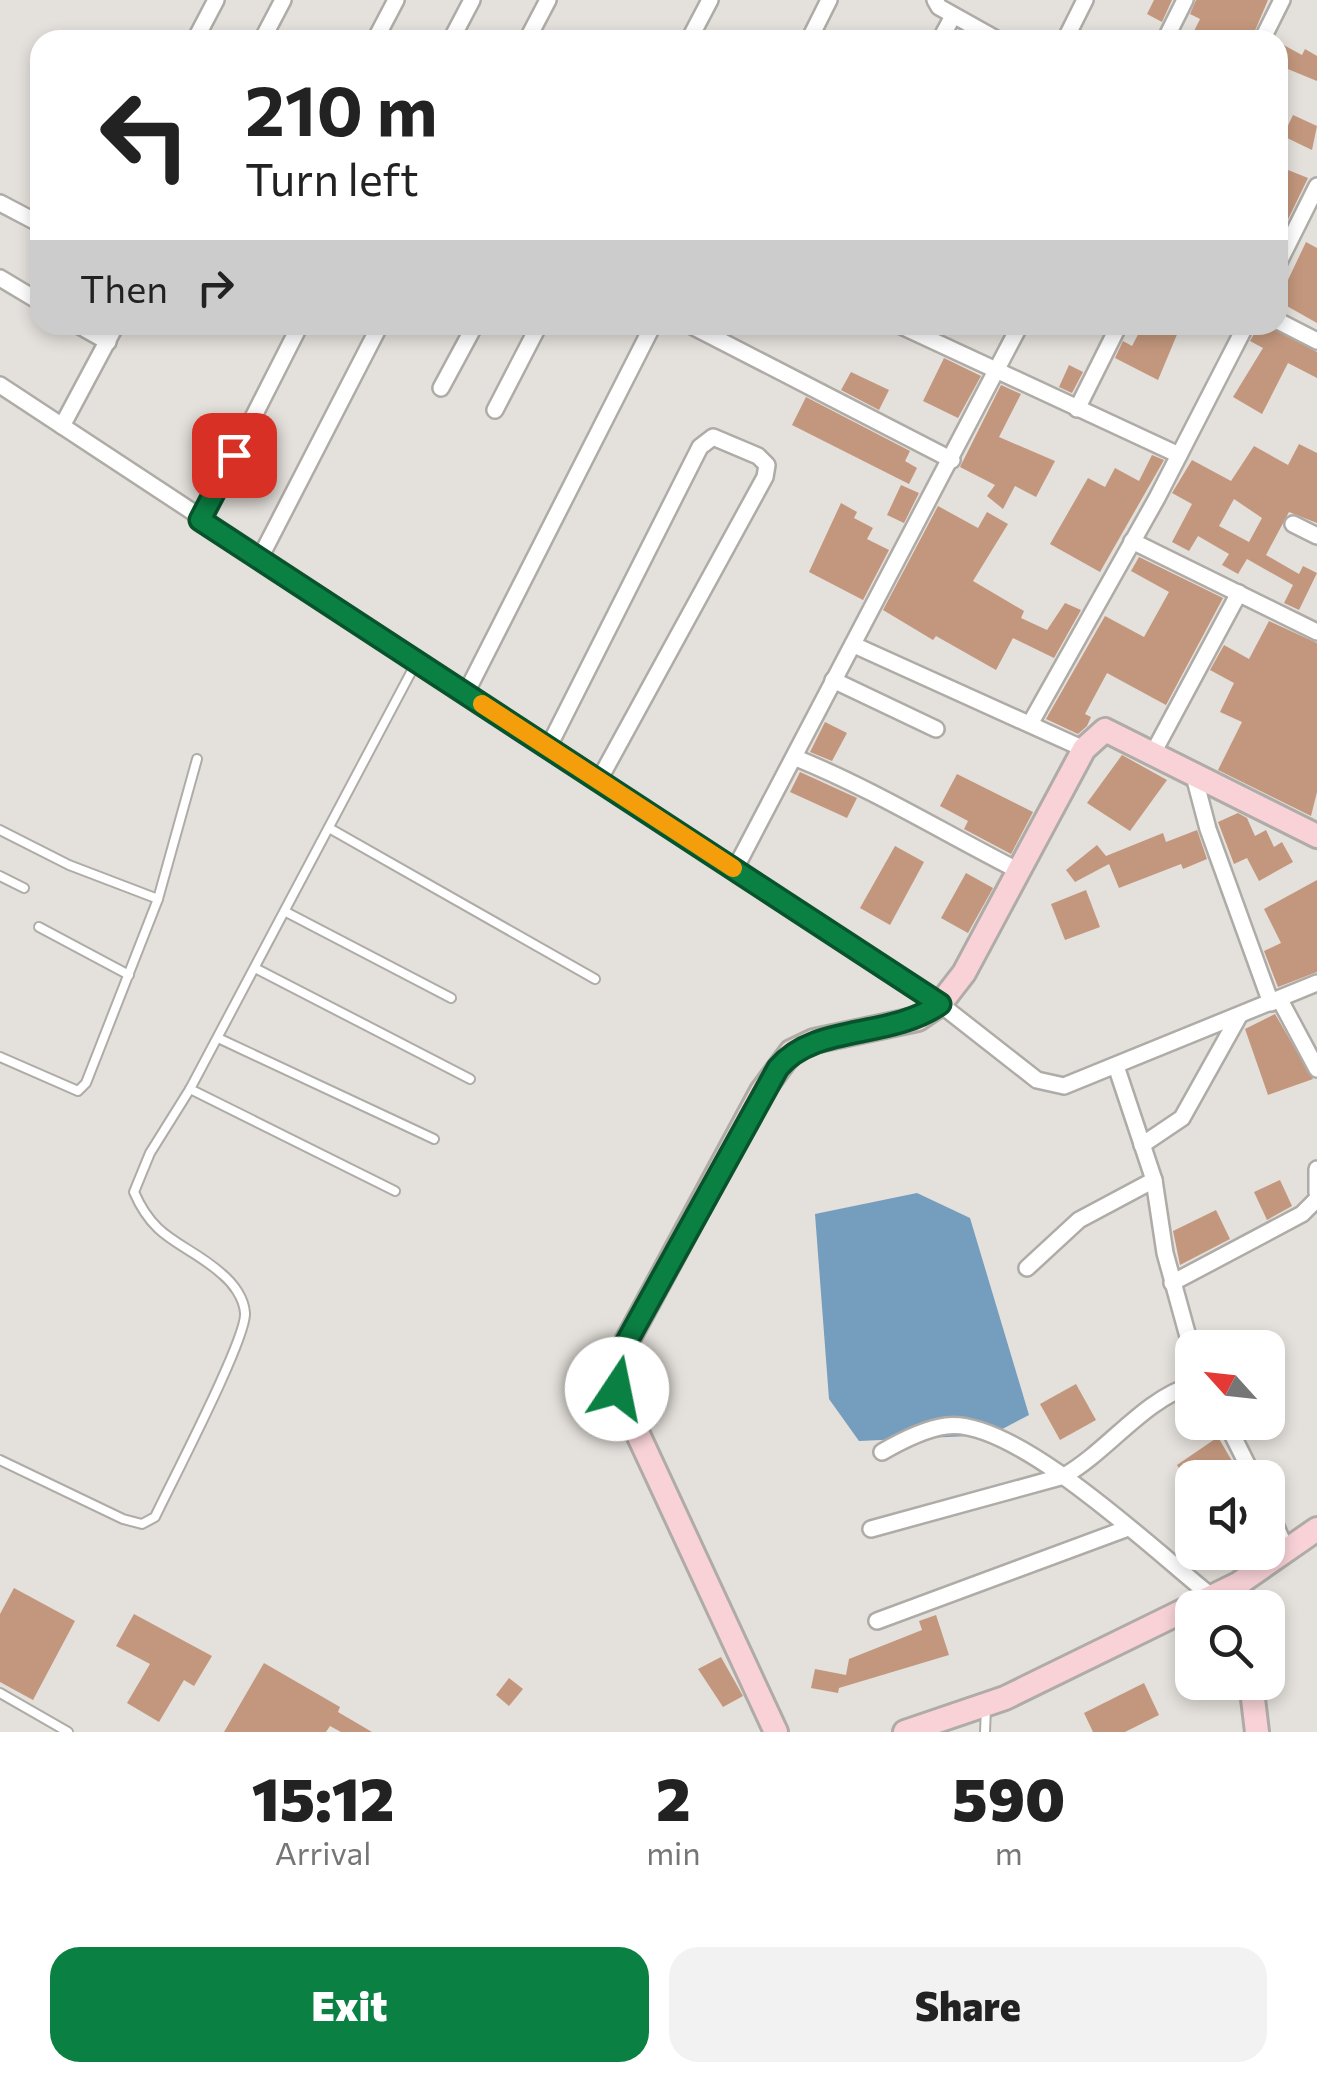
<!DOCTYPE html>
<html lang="en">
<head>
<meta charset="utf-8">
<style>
	body { margin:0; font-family:Commissioner,sans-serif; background:#f2f2f2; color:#222; height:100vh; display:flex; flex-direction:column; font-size:38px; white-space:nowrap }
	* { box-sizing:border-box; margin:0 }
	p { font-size:32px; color:#767676 }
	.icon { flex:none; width:55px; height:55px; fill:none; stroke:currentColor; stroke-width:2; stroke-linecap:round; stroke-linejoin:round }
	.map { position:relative; height:1732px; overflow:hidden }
	.side { display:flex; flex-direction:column; background:#fff; flex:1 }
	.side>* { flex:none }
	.top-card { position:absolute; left:30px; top:30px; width:1258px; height:305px; border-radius:30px; box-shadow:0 5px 15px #0003; background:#fff; color:#222; overflow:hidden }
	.needle { width:65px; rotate:297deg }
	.tools { position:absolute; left:1175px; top:1330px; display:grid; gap:20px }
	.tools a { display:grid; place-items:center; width:110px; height:110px; border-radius:20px; background:#fff; box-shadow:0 5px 15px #0003; font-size:50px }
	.pin { position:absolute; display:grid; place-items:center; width:85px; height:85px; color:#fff; margin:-42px; border-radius:20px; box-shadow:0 5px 15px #0006 }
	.me { position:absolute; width:110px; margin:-55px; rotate:11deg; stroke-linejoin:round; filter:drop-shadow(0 0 8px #0008) }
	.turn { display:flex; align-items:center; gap:35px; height:210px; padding:0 50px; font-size:45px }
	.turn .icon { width:130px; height:130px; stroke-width:2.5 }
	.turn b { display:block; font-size:70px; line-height:85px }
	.then { display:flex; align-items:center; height:95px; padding:0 50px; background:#0003; gap:20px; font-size:38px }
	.eta { display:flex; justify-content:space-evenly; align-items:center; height:170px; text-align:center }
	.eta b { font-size:60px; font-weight:800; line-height:70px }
	.cta { display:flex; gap:20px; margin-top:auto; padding:20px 50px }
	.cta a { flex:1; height:115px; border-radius:30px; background:#0b8043; color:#fff; font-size:40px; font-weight:800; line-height:115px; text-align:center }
	.cta a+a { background:#f2f2f2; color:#222 }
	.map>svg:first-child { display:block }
	.water { fill:#759dbd }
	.building { fill:#c3977d; fill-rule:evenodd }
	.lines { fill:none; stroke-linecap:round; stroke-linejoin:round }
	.lane-casing { stroke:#afaba7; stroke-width:12 }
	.street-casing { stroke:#afaba7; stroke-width:20 }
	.secondary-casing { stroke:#afaba7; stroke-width:28 }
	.lane { stroke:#fff; stroke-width:8 }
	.street { stroke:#fff; stroke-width:15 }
	.secondary { stroke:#f8d2d7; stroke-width:22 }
	.route-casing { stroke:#07532c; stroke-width:25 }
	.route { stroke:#0b8043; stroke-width:18 }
	.slow { stroke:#f59e0b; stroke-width:18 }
</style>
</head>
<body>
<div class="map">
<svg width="1317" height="1732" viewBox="0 0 1317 1732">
	<rect width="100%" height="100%" fill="#e4e0db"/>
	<polygon class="water" points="917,1193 970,1218 1029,1415 991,1435 859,1441 829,1399 815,1214"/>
	<g class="building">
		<polygon points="1154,0 1172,0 1162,22 1147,14"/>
		<polygon points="1196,0 1268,0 1251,40 1202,40 1192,35 1200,19 1190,14"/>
		<polygon points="1278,42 1302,55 1305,49 1317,56 1317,81 1278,65"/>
		<polygon points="1293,115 1317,126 1312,150 1283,136"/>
		<polygon points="1278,166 1308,178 1278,240"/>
		<polygon points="1306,242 1317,248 1317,323 1278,301"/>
		<polygon points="1143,325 1181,325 1158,380 1115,358 1123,341 1132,346"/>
		<polygon points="1259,325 1268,325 1317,352 1317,378 1288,363 1262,414 1233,397 1263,348 1250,341"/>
		<polygon points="944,358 981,376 958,418 923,401"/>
		<polygon points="1069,365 1083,372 1072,393 1059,387"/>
		<polygon points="851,372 889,390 879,410 841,390"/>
		<polygon points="1001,385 1021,394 999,437 1055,461 1036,497 1015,486 1003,509 987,496 995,485 960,467"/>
		<polygon points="806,397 910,451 905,461 917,468 909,484 792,425"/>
		<path d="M 1299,444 L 1317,453 L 1317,523 L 1289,512 L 1266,555 L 1299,574 L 1303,566 L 1317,573 L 1299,610 L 1284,603 L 1293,585 L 1247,559 L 1238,574 L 1222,565 L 1229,554 L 1198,536 L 1189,551 L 1172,542 L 1192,504 L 1172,493 L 1192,460 L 1231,481 L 1254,446 L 1288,465 ZM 1234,499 L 1262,518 L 1249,542 L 1219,526 Z"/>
		<polygon points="1152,455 1164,460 1100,572 1050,544 1088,478 1105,487 1115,468 1139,481"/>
		<polygon points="901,485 919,493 904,523 887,515"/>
		<polygon points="841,503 857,512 854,518 873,528 867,539 889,550 863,600 809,572"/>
		<polygon points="938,506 978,528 987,512 1008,524 973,581 1024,611 1021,618 1047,630 1065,603 1081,610 1054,658 1013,638 996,670 936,636 933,640 883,610"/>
		<polygon points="1139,557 1223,598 1166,705 1107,673 1085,714 1091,717 1087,726 1078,734 1046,719 1105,616 1144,637 1169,592 1131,571"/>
		<polygon points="1269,621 1317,643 1317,792 1311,816 1218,770 1242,722 1220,712 1234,683 1210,670 1224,645 1249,659"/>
		<polygon points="825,722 847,733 832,761 810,752"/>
		<polygon points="1122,755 1167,780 1130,831 1087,803"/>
		<polygon points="800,772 857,798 847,818 790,792"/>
		<polygon points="957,774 1033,812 1011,854 964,829 968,821 940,806"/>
		<polygon points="1238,813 1247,818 1255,836 1266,830 1274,847 1282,842 1293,862 1259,881 1247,858 1234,864 1218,822"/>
		<polygon points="1197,830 1207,859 1183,869 1181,864 1119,888 1109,864 1075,882 1066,870 1097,845 1106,856 1163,833 1166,842"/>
		<polygon points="895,846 924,862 890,925 860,908"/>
		<polygon points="966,873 993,888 968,933 941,918"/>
		<polygon points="1317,880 1317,972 1278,987 1264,951 1281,943 1264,909"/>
		<polygon points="1086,890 1100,927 1065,940 1051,904"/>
		<polygon points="1275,1014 1313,1079 1268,1095 1245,1029"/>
		<polygon points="1280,1180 1292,1206 1267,1220 1254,1192"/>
		<polygon points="1216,1210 1230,1239 1180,1265 1173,1231"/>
		<polygon points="1076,1384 1096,1420 1060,1440 1040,1404"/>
		<polygon points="1218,1437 1239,1473 1232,1478 1186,1478 1177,1465"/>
		<polygon points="14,1588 75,1621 33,1700 0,1682 0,1614"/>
		<polygon points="134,1614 212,1656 194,1686 184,1680 159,1722 127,1703 150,1664 116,1646"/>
		<polygon points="936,1615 949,1655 839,1688 838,1693 811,1688 815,1669 846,1675 849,1659 922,1630 919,1621"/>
		<polygon points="721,1657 743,1696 723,1707 698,1669"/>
		<polygon points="264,1663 340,1707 338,1712 372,1732 341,1732 330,1726 326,1732 224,1732"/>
		<polygon points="509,1678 523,1689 509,1706 496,1695"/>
		<polygon points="1144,1683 1159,1715 1125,1732 1093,1732 1084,1713"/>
	</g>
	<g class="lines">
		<g class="lane-casing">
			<g id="lane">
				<polyline points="329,828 595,979"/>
				<polyline points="0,830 69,865 158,899"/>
				<polyline points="0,876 24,888"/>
				<polyline points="286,912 451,998"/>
				<polyline points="39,927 129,975"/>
				<polyline points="255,968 470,1079"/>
				<polyline points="218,1038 434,1139"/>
				<polyline points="0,1057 78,1091 86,1083 158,899 197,759"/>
				<polyline points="190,1089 395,1191"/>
				<path d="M 0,1460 L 123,1519 L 142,1524 L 155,1517 C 171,1483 247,1338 245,1313 C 244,1298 233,1283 222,1274 C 185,1241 156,1243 134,1192 L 150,1153 L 190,1089 L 417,661"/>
				<polyline points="0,1693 68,1732"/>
				<polyline points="985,1732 986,1707"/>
			</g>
		</g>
		<g class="street-casing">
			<g id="street">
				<polyline points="935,0 939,7 998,40"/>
				<polyline points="195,40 216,0"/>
				<polyline points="262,40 283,0"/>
				<polyline points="375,40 396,0"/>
				<polyline points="451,40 472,0"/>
				<polyline points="527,40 548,0"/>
				<polyline points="689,40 710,0"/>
				<polyline points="809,40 829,0"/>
				<polyline points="940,40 953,16"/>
				<polyline points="1065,40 1085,0"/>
				<polyline points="1165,40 1185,0"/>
				<polyline points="1262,40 1282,0"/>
				<polyline points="0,203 40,224"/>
				<polyline points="1278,264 1317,186"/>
				<polyline points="0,278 40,302"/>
				<polyline points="1278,321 1317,341"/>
				<polyline points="78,325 108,342"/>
				<polyline points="690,325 952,460"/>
				<polyline points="899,325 1179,455"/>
				<polyline points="0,385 940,1004 1037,1080 1064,1086 1317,983"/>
				<polyline points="441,388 475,325"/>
				<polyline points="1077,409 1119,325"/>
				<polyline points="495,410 539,325"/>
				<polyline points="62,426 116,325"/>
				<polyline points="201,520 300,325"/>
				<polyline points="1293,524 1317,536"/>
				<polyline points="1132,541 1317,632"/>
				<polyline points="260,558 380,325"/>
				<polyline points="854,645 1084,749"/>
				<polyline points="833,680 936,729"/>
				<polyline points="466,693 653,325"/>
				<polyline points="1030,724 1157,498 1246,325"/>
				<polyline points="548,748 700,447 713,437 758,456 767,465 765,477 598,782"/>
				<polyline points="1152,755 1239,593"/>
				<path d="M 796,758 C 873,789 946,834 1021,872"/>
				<polyline points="1194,776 1208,829 1271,1003"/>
				<polyline points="735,869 1020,325"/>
				<polyline points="1280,1000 1317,1069"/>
				<polyline points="1142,1145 1182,1118 1239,1016"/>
				<polyline points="1317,1169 1317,1193"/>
				<polyline points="1154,1180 1165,1253 1192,1351"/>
				<polyline points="1027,1268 1079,1220 1154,1180 1116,1066"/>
				<polyline points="1172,1283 1302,1214 1317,1199"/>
				<polyline points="1226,1422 1254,1478"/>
				<path d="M 882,1452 C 901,1441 924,1429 946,1426 C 1014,1416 1157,1553 1210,1595"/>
				<polyline points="1268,1508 1287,1552"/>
				<path d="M 871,1529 L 1064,1476 C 1109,1450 1143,1400 1192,1385"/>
				<polyline points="877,1621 1128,1528"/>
			</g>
		</g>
		<g class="secondary-casing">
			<g id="secondary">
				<polyline points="1251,1682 1257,1732"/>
				<polyline points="776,1732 617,1389 617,1369 626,1343 762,1091 791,1052 814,1041 918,1019 940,1004 964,973 1084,749 1105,730 1317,836"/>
				<polyline points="905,1732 1005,1698 1238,1584 1317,1529"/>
			</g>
		</g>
		<use href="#lane" class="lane"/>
		<use href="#street" class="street"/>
		<use href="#secondary" class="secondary"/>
	</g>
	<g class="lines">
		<g class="route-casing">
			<path id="route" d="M 234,455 L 200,520 L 940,1004 C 888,1040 816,1023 778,1068 L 626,1343 L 616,1369 L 617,1389"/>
		</g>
		<use href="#route" class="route"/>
		<polyline class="slow" points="482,704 733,868"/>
	</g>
</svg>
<div class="tools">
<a><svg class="needle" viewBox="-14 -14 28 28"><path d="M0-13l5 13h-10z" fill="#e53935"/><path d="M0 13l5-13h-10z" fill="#767676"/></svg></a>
<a><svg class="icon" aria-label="sound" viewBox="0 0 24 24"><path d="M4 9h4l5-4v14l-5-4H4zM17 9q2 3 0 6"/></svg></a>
<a><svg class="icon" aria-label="search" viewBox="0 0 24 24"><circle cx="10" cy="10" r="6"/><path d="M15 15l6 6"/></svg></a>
</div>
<div class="pin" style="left:234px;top:455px;background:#d93025"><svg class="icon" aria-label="arrive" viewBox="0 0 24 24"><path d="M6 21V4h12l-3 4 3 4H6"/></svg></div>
<svg class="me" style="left:617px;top:1389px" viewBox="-20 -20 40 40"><circle r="19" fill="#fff"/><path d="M0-13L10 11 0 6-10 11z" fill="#0b8043"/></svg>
<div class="top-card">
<div class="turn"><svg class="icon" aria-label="left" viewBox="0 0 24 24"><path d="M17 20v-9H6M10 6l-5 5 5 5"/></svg><div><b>210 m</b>Turn left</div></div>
<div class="then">Then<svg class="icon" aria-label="right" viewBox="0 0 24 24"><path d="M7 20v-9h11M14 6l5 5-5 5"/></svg></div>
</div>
</div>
<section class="side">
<div class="eta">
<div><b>15:12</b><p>Arrival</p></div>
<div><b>2</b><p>min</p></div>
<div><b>590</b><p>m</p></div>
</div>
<div class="cta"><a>Exit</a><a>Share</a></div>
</section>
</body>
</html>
